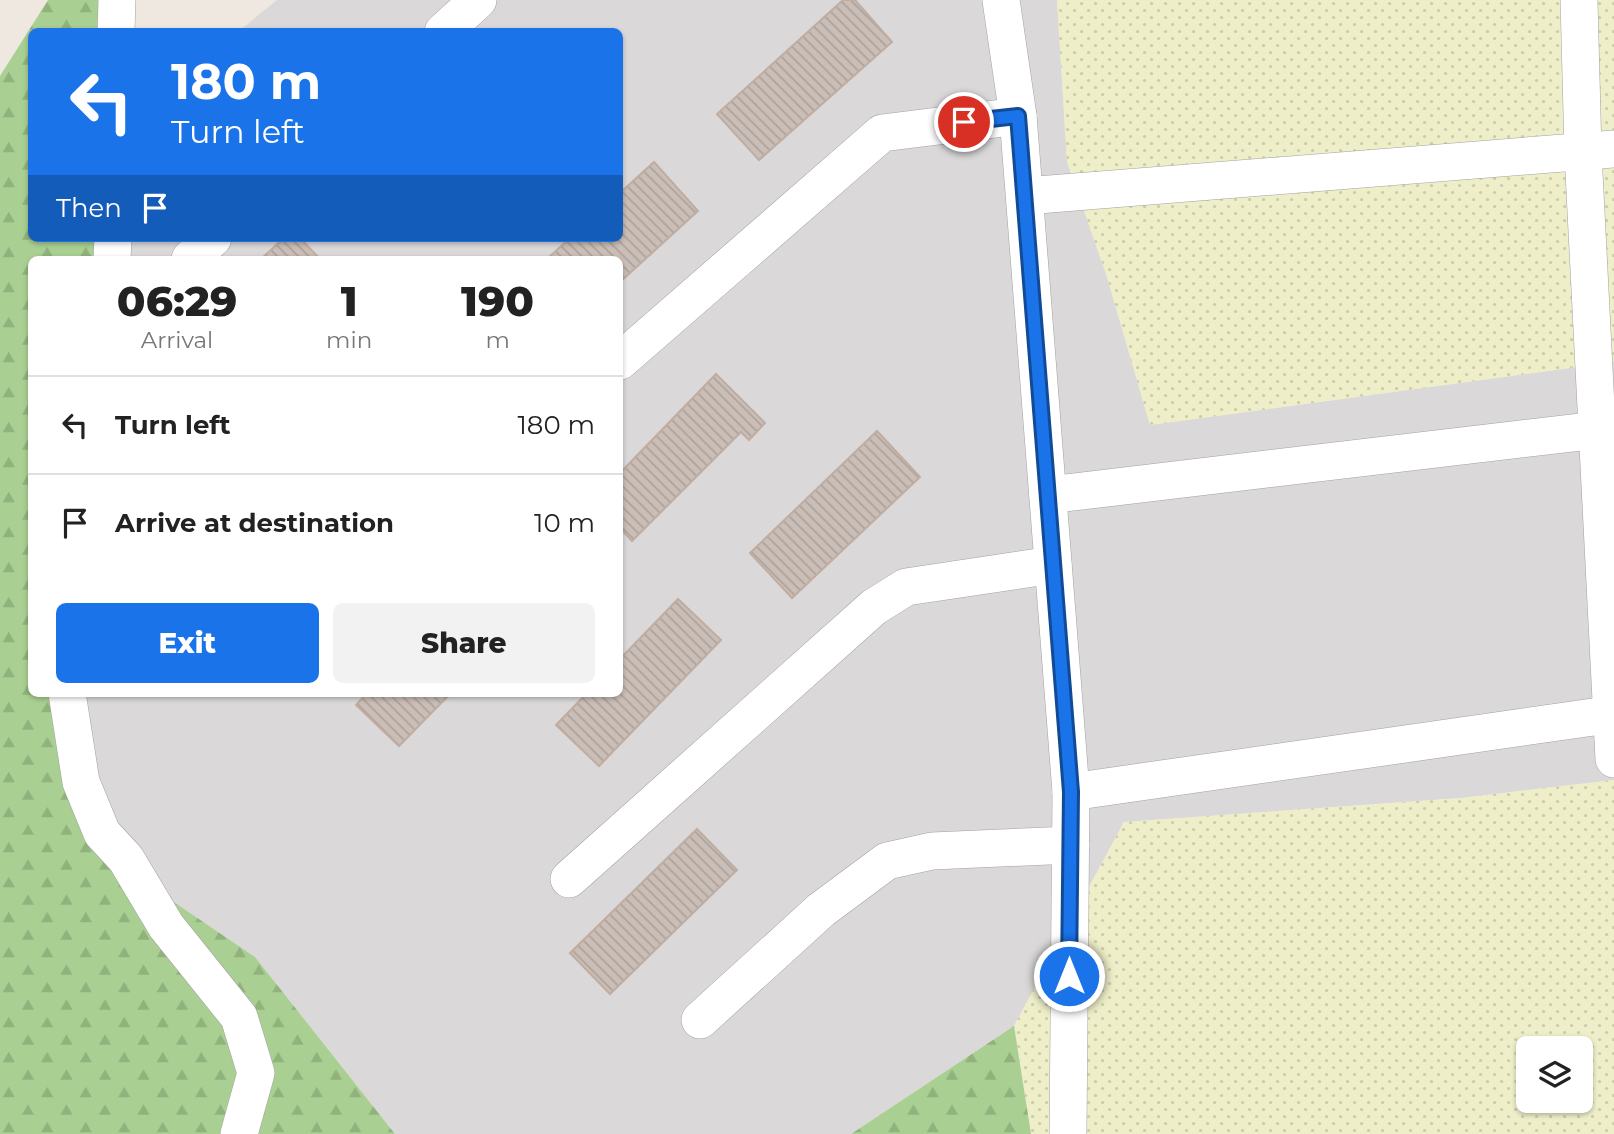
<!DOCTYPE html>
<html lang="en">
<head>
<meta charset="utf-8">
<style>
	body { margin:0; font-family:Montserrat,sans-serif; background:#f2f2f2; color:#222; height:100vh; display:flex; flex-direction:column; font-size:26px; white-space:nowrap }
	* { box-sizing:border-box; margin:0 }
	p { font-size:23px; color:#767676 }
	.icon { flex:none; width:38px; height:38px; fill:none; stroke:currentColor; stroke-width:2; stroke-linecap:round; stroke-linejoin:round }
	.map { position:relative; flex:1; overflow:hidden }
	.drawer { position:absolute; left:28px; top:256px; width:595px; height:441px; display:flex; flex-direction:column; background:#fff; border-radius:10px; box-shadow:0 2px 5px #0004 }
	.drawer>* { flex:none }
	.hud { position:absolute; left:28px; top:28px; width:595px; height:214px; border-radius:10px; box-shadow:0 2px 5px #0004; background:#1a73e8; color:#fff; overflow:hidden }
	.fabs { position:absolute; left:1516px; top:1036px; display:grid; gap:14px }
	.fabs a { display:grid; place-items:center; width:77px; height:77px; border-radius:10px; background:#fff; box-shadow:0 2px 5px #0004; font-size:35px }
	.pin { position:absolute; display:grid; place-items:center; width:60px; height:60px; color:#fff; margin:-30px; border:4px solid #fff; border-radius:50%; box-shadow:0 2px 7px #0007 }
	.me { position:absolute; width:77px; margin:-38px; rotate:0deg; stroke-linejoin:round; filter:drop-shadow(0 0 5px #0008) }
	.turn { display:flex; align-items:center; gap:24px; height:147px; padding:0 28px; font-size:32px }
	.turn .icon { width:91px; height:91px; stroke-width:2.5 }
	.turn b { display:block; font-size:49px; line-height:60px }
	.then { display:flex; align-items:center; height:66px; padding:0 28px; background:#0003; gap:14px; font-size:26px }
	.eta { display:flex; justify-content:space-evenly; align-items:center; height:119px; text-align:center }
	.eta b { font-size:42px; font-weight:800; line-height:49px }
	.primary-button { display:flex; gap:14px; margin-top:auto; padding:14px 28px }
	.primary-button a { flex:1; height:80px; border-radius:10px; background:#1a73e8; color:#fff; font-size:28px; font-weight:800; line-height:80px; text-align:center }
	.primary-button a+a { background:#f2f2f2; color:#222 }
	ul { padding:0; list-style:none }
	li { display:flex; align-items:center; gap:21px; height:98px; padding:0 28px; border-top:2px solid #e0e0e0 }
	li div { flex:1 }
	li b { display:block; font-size:26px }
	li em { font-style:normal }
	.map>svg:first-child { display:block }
	.residential { fill:#dad8d8 }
	.farmland { fill:url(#farmland-dots); fill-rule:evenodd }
	.forest { fill:url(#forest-firs) }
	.building { fill:url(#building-back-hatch); stroke:#c0ada2; stroke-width:2 }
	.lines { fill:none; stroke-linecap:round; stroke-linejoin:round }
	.minor-casing { stroke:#a2a2a2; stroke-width:38 }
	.minor { stroke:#fff; stroke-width:37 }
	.route-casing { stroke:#114b97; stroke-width:18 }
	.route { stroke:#1a73e8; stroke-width:12 }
</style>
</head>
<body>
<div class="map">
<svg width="1614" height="1134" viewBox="0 0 1614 1134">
	<defs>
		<pattern id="farmland-dots" width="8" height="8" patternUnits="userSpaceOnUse" patternTransform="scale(1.75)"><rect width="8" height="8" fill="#eeeec9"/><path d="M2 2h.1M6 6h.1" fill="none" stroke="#ccccac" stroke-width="1.8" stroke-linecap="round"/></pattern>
		<pattern id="forest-firs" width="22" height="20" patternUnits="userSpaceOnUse" patternTransform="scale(1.75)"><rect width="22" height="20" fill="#a9d092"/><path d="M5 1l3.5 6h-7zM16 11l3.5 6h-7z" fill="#91b27d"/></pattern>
		<pattern id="building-back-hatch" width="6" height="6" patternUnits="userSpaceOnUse" patternTransform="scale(1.75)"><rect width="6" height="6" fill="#cabeb6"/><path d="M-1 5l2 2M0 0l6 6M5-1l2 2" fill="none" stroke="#ada39c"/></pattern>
	</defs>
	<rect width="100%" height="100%" fill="#eee8e0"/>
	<polygon class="residential" points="277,0 1057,0 1067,162 1107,277 1150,425 1614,362 1614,780 1461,798 1124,822 1014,1026 851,1134 395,1134 255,957 97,850 56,693 620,693 620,259 103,259 109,238 620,238 620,32 239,31"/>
	<g class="farmland">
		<polygon points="1057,0 1614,0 1614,362 1150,425 1107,277 1067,162"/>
		<path d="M 1614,780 L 1614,1134 L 1031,1134 L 1014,1026 L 1124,822 L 1461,798 ZM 1528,1048 L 1580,1048 L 1580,1101 L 1528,1101 Z"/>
	</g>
	<g class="forest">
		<polygon points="48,0 98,0 113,31 32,32 32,238 109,238 103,259 32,259 32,693 56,693 97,850 255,957 395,1134 0,1134 0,76"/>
		<polygon points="1014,1026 1031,1134 851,1134"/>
	</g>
	<g class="building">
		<polygon points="843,0 855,0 892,42 759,160 717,114"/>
		<polygon points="654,162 698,211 620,282 620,259 547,259 570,238 620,238 620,193"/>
		<polygon points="284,238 300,238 320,259 261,259"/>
		<polygon points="716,374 765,423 749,440 741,432 632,541 620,528 620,473"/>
		<polygon points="877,431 920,477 792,598 750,553"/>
		<polygon points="678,599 721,640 599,766 556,725 587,693 620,693 620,659"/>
		<polygon points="367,693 451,693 399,746 356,705"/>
		<polygon points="697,829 737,870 610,994 570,953"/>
	</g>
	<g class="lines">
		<g class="minor-casing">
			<g id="minor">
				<polyline points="1001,0 1018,116 1071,792 1068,1134"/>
				<polyline points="1579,0 1583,153 1614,759"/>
				<polyline points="116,32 117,0"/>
				<polyline points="443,32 478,0"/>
				<polyline points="1025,196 1614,149"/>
				<polyline points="112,259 113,238"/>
				<polyline points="190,259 213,238"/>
				<polyline points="620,361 882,133 1018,116"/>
				<polyline points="1048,495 1614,428"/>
				<polyline points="67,693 81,782 102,833 126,859 166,926 239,1017 256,1073 239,1134"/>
				<polyline points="1071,792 1614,714"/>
				<polyline points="569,879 874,607 906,587 1053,565"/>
				<polyline points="700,1020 821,910 887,861 932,851 1071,845"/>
			</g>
		</g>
		<use href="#minor" class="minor"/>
	</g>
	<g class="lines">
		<g class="route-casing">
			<polyline id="route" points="964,122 1018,116 1071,792 1069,976"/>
		</g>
		<use href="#route" class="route"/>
	</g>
</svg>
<div class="fabs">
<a><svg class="icon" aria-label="layers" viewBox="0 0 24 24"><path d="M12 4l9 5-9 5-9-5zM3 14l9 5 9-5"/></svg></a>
</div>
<div class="pin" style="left:964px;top:122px;background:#d93025"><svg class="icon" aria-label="arrive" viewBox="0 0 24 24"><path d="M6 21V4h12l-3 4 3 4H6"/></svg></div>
<svg class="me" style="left:1069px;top:976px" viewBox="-20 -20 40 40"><circle r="17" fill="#1a73e8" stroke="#fff" stroke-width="3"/><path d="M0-11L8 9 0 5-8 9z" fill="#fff"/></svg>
<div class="hud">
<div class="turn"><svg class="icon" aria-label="left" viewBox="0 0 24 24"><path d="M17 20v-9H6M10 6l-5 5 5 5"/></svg><div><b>180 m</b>Turn left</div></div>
<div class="then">Then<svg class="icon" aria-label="arrive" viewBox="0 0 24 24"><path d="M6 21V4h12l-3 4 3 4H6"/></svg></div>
</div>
<section class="drawer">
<div class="eta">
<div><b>06:29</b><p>Arrival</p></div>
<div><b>1</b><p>min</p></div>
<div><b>190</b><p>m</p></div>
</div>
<ul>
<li><svg class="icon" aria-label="left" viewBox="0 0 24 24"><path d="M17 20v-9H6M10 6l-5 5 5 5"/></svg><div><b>Turn left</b></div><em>180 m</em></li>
<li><svg class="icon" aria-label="arrive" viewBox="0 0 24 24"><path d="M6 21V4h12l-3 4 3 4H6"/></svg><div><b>Arrive at destination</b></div><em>10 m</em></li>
</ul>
<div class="primary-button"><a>Exit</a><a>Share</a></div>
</section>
</div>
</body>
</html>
